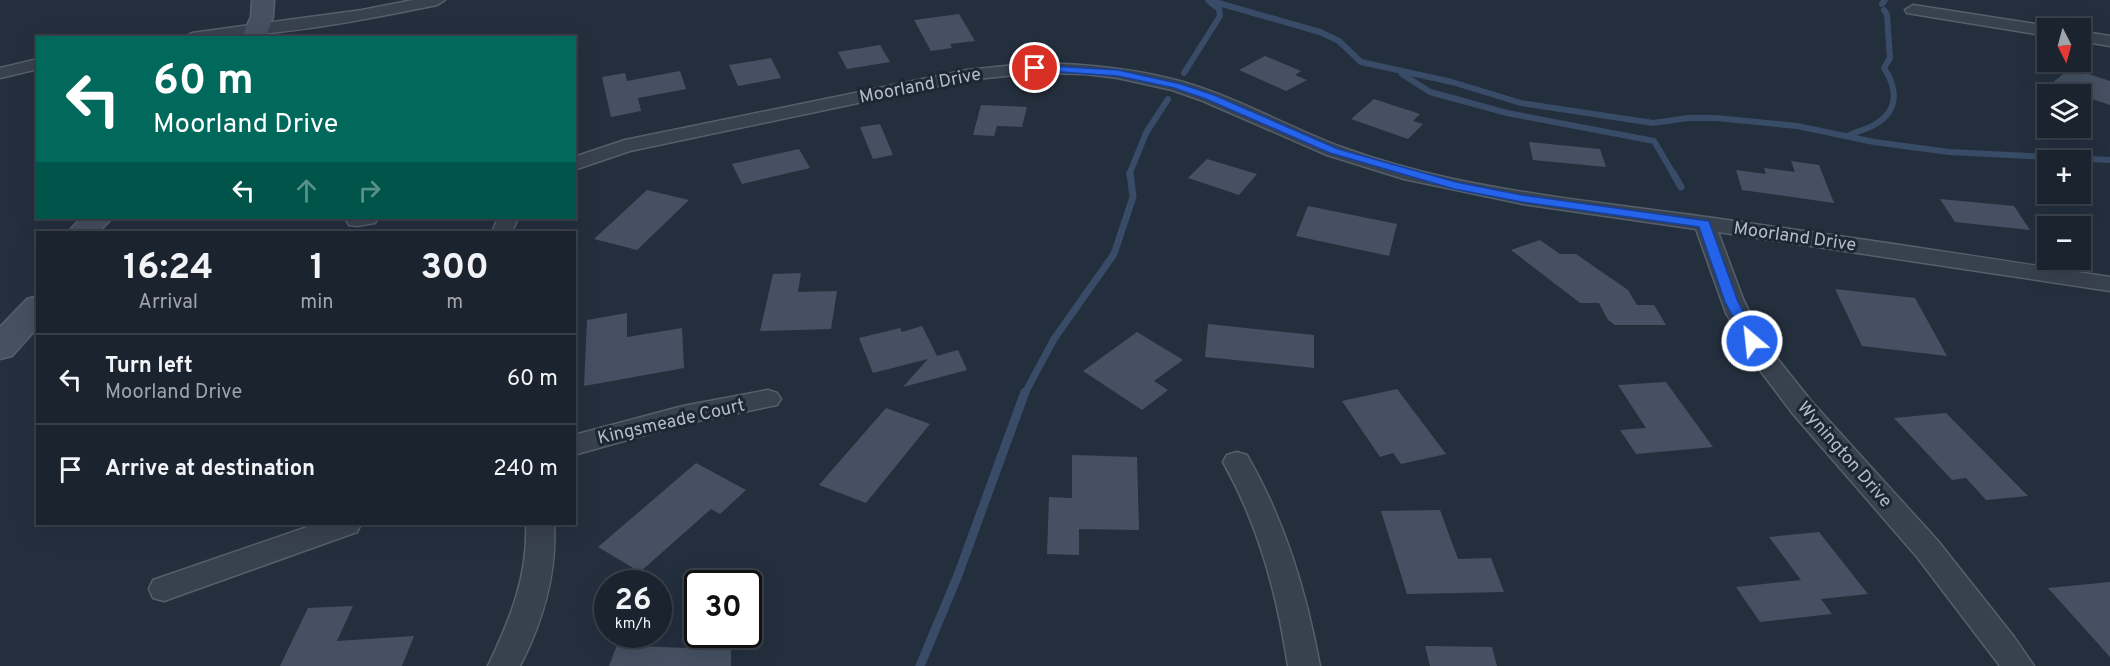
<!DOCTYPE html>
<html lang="en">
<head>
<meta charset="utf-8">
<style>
	body { margin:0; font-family:Overpass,sans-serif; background:#242b36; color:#f1f3f6; height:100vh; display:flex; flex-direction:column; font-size:22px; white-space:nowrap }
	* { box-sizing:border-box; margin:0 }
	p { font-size:20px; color:#a0a4aa }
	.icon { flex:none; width:33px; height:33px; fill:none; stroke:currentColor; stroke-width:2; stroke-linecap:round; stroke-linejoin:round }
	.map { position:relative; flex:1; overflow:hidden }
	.side { position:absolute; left:36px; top:231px; width:540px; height:294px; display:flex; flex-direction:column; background:#1b232e; border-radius:0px; box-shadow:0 6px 24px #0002,0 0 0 2px #39404a }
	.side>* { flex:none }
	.top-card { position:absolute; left:36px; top:36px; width:540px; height:183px; border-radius:0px; box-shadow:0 6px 24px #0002,0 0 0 2px #39404a; background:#00695c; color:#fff; overflow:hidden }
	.needle { width:39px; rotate:174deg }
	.fabs { position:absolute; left:2037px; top:18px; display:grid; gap:12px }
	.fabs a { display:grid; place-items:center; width:54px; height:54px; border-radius:0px; background:#1b232e; box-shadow:0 6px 24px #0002,0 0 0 2px #39404a; font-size:30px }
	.speed { position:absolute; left:594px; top:570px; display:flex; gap:12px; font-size:30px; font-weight:700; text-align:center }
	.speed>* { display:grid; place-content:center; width:78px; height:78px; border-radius:50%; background:#1b232e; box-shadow:0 6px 24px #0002,0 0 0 2px #39404a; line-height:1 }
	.speed small { font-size:15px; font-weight:400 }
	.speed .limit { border:3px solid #111; border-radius:9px; background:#fff; color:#111 }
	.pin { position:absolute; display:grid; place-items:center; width:51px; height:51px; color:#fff; margin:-26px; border:3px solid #fff; border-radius:50%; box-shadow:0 2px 6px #0007 }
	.me { position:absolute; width:66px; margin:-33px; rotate:332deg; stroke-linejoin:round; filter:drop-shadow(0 0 4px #0008) }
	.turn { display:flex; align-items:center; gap:21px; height:126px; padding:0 18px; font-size:27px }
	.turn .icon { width:78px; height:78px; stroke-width:2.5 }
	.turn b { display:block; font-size:42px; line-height:51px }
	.lanes { display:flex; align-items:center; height:57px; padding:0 18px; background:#0003; justify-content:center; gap:30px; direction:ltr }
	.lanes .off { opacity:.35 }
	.eta { display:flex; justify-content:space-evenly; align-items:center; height:102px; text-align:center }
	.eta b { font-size:36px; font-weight:700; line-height:42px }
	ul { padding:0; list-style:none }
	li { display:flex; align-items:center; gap:18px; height:90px; padding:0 18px; border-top:2px solid #39404a }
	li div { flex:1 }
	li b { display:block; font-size:22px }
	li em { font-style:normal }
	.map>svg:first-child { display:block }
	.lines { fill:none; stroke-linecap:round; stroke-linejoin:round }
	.stream-far2 { stroke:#394c67; stroke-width:6 }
	.stream-far1 { stroke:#394c67; stroke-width:7 }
	.stream { stroke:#394c67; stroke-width:9 }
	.building { fill:#455162 }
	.street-casing { stroke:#565f6c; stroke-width:3 }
	.secondary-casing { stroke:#565f6c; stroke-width:3 }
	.street { fill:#38414e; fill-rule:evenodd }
	.secondary { fill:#465061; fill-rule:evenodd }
	.route { fill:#2563eb; stroke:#184099; stroke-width:1.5 }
	.labels { text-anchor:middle; stroke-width:6; stroke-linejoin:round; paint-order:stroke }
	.street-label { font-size:18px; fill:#b4bcc9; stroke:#1d2633 }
</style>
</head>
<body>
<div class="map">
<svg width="2110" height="666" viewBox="0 0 2110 666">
	<rect width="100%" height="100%" fill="#242f3e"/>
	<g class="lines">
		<g class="stream-far2">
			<polyline points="1208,0 1320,32 1339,41 1361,62 1452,82 1521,103 1653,123 1688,118 1716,118 1797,126 1874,142 1949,152 2110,160"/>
			<polyline points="1882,4 1885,0"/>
			<polyline points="1184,73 1220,16 1219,9 1210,2"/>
			<polyline points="1402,74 1430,92 1507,113 1654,141 1674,175"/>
			<path d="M 1848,136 C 1856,131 1866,130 1874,125 C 1899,111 1898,89 1884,68 L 1890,58 L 1887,15 L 1884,10"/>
			<polyline points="1129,175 1146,133 1168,99"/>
		</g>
		<g class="stream-far1">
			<polyline points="1673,173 1681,187"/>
			<polyline points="1025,393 1054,339 1114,254 1133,197 1130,173"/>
		</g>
		<polyline class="stream" points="920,666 958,575 1025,392"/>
	</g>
	<g class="building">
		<polygon points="959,14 975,41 950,44 952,48 931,51 914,20"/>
		<polygon points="880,45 890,62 847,69 838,52"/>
		<polygon points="1265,56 1301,71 1295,75 1307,80 1286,91 1239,70"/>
		<polygon points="771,58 781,78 738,86 729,65"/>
		<polygon points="2070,68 2110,81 2110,105 2050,85"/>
		<polygon points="680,71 686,89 638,98 641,111 611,117 602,77 625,73 627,81"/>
		<polygon points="1374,99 1420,114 1413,121 1423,124 1408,139 1351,119"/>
		<polygon points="981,105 1027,107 1022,127 997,126 994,136 973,135"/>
		<polygon points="880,124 893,155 873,159 860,127"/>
		<polygon points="1529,142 1600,149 1606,167 1533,160"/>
		<polygon points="799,149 810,168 742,184 732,164"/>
		<polygon points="1207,159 1257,174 1239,195 1188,178"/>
		<polygon points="1791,161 1819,165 1834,203 1742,190 1736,170 1766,174 1764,168 1795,172"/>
		<polygon points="647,190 689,200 637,250 594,239"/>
		<polygon points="1940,199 2014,206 2030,230 1955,222"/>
		<polygon points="1308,206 1397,224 1389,256 1296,236"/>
		<polygon points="1540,240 1560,254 1576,254 1628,290 1637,305 1654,305 1666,325 1615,325 1608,320 1599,303 1580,303 1511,250"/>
		<polygon points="801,273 798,292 837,291 831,329 760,331 773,274"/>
		<polygon points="1835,289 1915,298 1947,356 1862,346"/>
		<polygon points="627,313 627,337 682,328 684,368 584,386 587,320"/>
		<polygon points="1208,324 1314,335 1314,368 1205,357"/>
		<polygon points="922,326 937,356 958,350 967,370 903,387 928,359 873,373 859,338 900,328 902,332"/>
		<polygon points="1137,332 1183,360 1154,381 1168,390 1142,410 1083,371"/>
		<polygon points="1666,382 1713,447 1636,454 1620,430 1646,428 1618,385"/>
		<polygon points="1397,389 1446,454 1401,464 1393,453 1380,457 1342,401"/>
		<polygon points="886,408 930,424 866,503 819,485"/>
		<polygon points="1946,413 2028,496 1986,500 1966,478 1952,480 1894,418"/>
		<polygon points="1072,455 1137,457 1139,530 1079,529 1079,555 1047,554 1049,497 1072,498"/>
		<polygon points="696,463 746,490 720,514 711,509 640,572 598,547"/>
		<polygon points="1440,510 1458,559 1491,558 1504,592 1407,594 1381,511"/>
		<polygon points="1819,532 1868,594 1821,599 1832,614 1760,622 1736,587 1801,580 1769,537"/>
		<polygon points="2110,582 2110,657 2048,588"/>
		<polygon points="353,606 337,641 414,636 402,666 280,666 308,608"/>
		<polygon points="617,645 731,650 731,666 609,666"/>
		<polygon points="1425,646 1492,647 1497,666 1430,666"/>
	</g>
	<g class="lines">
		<g class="street-casing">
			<g id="street">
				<path d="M 413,0 L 445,0 L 437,5 C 354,22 269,38 184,38 L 192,33 L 362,10 Z"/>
				<polygon points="1913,5 2048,26 2055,28 2048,28 2048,36 1907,13 1905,10"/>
				<polygon points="2080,31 2110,36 2110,46 2080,41"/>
				<polygon points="38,59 38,69 0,78 0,68"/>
				<path d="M 1035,63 C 1085,64 1134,68 1183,82 C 1238,98 1288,127 1341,147 C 1377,160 1416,171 1453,179 C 1543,198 1636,207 1727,220 C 1855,238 1982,257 2110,277 L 2110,291 L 1718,232 L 1743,299 L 1757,327 L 1776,357 L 1811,401 L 1938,541 L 2014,637 L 2034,666 L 2000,666 L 1917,557 L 1793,414 L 1759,369 L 1726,313 L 1696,229 L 1523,204 L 1404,179 L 1327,155 L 1203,101 L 1172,90 L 1118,78 L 1085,74 L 1035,73 L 967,80 L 630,151 L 574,170 L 574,157 L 625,140 L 967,70 Z"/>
				<polygon points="348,218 378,218 375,223 357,226 349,225 346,220"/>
				<polygon points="498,218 518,218 512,232 492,232"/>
				<polygon points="768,390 777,393 781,399 777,405 683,424 574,455 574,435 683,406"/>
				<path d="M 1237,452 L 1247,455 C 1285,521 1306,591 1320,666 L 1288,666 C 1277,594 1259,526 1223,462 L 1227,455 Z"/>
				<polygon points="316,524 361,524 357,532 164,601 153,598 149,589 153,580"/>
				<path d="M 526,524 L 554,524 C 557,575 543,621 520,666 L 488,666 C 510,619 528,577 526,524 Z"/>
			</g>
		</g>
		<g class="secondary-casing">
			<g id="secondary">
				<polygon points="252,0 274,0 273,17 265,38 241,38 251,17"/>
				<polygon points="81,218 112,218 99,232 68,232"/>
				<polygon points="38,296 38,327 12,356 0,359 0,327 27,299"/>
			</g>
		</g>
		<use href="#street" class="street"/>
		<use href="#secondary" class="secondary"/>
	</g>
	<polygon class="route" points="1035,65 1118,70 1181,84 1214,95 1338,149 1456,182 1522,195 1709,221 1738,302 1759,341 1757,345 1748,345 1725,302 1699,227 1522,202 1454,189 1330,153 1206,99 1174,88 1118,76 1032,70 1030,68"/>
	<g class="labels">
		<g class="street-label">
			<text transform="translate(920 85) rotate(-11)" y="6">Moorland Drive</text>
			<text transform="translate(1795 236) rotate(8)" y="6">Moorland Drive</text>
			<text transform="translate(671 421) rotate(-13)" y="6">Kingsmeade Court</text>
			<text transform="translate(1845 454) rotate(49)" y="6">Wynington Drive</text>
		</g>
	</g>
</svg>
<div class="fabs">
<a><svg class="needle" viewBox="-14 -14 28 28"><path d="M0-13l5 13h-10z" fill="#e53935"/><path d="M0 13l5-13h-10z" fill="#a0a4aa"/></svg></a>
<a><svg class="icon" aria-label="layers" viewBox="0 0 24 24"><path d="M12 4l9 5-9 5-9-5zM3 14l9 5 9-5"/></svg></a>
<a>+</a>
<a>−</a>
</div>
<div class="speed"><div>26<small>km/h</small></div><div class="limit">30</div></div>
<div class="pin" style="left:1035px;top:68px;background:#d93025"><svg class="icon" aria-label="arrive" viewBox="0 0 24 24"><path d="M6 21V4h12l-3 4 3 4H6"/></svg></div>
<svg class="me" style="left:1752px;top:341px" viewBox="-20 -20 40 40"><circle r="17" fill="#2563eb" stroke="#fff" stroke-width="3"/><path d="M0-11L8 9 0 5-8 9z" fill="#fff"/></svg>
<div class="top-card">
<div class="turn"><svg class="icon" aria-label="left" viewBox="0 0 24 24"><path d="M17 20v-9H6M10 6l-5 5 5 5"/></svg><div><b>60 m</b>Moorland Drive</div></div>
<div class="lanes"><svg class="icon" aria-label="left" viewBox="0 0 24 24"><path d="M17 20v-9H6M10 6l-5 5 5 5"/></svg><svg class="icon off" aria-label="ahead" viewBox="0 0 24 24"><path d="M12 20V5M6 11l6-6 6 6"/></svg><svg class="icon off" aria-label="right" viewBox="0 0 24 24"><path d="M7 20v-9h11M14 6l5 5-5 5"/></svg></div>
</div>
<section class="side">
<div class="eta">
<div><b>16:24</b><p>Arrival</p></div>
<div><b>1</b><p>min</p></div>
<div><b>300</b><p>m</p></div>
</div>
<ul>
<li><svg class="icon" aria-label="left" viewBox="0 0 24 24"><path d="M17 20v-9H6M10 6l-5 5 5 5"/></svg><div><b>Turn left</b><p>Moorland Drive</p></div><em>60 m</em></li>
<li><svg class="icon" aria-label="arrive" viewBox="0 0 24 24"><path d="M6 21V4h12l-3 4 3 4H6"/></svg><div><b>Arrive at destination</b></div><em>240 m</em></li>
</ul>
</section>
</div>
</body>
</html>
